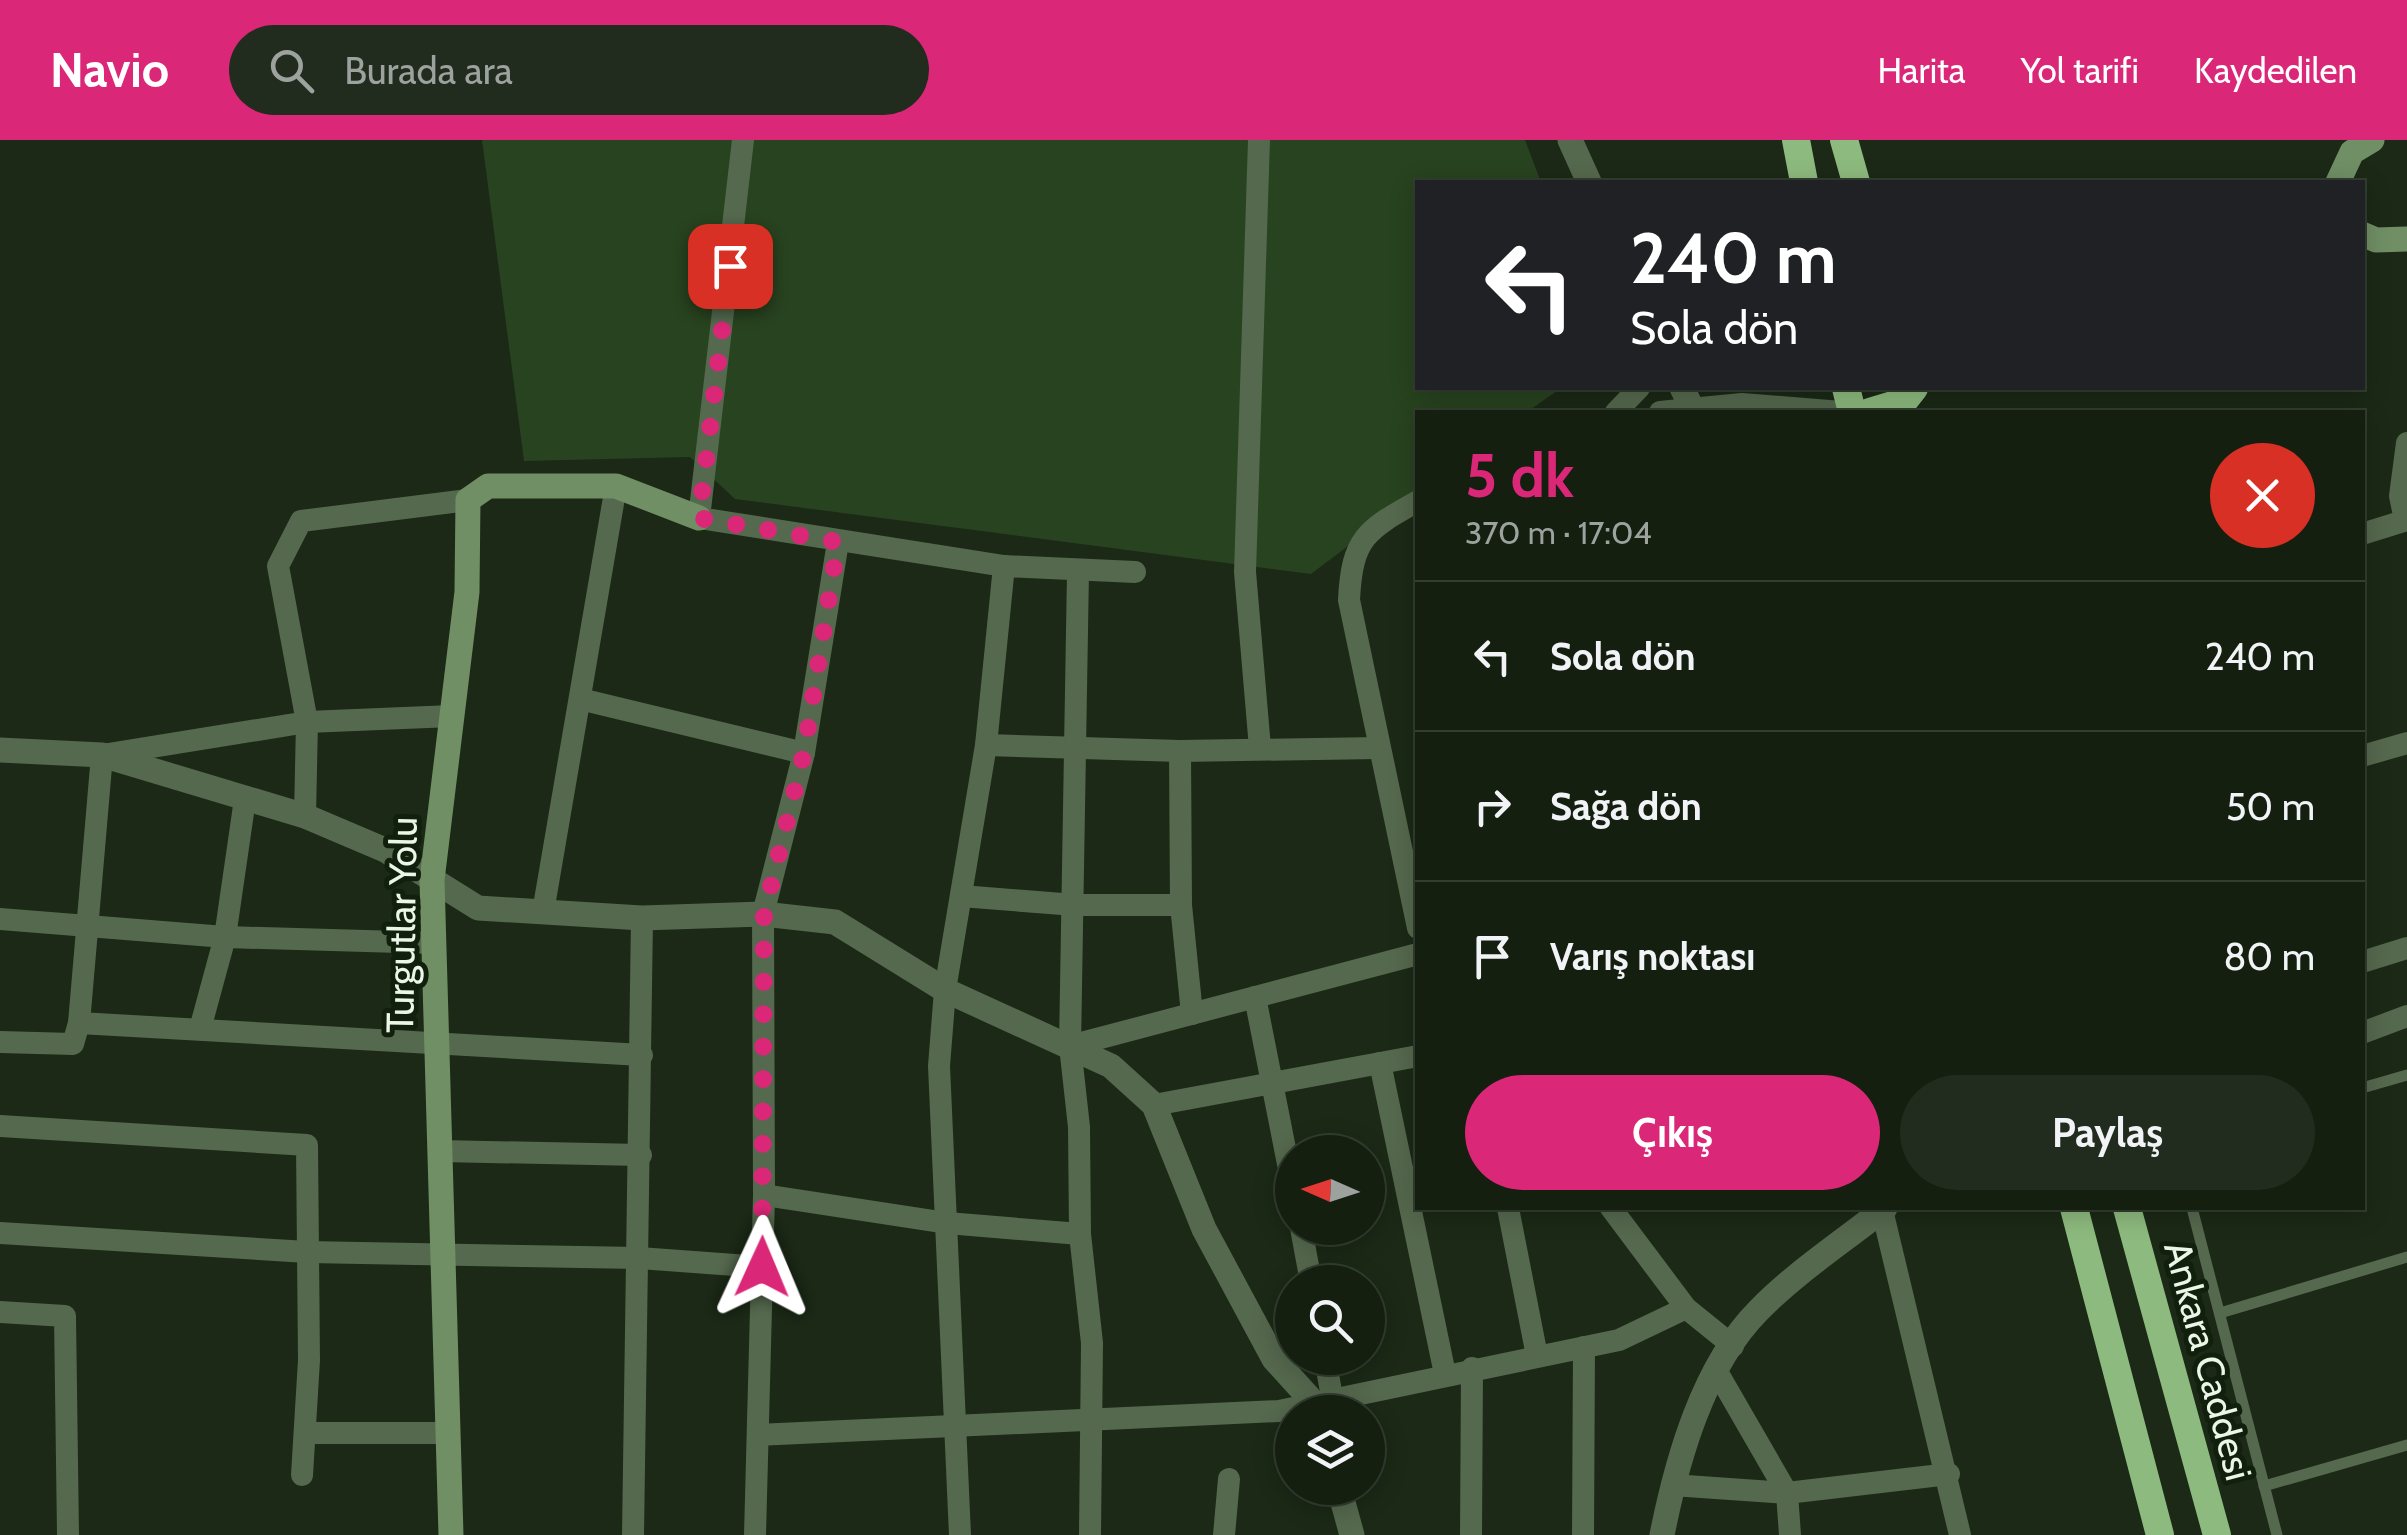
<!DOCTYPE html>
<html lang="tr">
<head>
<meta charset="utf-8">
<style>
	body { margin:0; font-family:Cabin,sans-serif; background:#212c1e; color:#f1f3f6; height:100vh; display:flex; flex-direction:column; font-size:38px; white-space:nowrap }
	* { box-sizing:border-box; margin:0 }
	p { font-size:32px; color:#9da29f }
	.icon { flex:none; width:55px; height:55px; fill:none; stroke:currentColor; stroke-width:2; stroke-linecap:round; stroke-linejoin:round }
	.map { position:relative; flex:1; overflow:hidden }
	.panel { position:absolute; left:1415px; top:270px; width:950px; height:800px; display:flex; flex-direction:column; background:#141f10; border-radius:0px; box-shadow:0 5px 25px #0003,0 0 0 2px #333d30 }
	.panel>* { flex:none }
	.hud { position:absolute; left:1415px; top:40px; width:950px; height:210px; border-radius:0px; box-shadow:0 5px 25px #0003,0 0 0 2px #333d30; background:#202124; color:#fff; overflow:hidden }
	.needle { width:65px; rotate:273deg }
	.fabs { position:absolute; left:1275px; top:995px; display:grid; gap:20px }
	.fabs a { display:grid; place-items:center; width:110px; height:110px; border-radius:50%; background:#141f10; box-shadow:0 5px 25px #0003,0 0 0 2px #333d30; font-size:50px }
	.pin { position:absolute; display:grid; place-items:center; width:85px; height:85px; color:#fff; margin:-42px; border-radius:20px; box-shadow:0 5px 15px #0006 }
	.me { position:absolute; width:110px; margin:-55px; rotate:1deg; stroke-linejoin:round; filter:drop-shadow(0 0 8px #0008) }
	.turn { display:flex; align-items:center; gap:35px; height:210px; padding:0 50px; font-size:45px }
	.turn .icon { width:130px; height:130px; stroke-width:2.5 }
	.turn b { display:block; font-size:70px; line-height:85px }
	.round { display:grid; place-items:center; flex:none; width:105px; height:105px; border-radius:52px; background:#212c1e }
	.summary { display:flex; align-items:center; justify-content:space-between; height:170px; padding:0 50px }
	h1 { font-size:60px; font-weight:700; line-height:75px; color:#db2777 }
	.cta { display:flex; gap:20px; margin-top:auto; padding:20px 50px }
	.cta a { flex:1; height:115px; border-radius:60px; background:#db2777; color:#fff; font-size:40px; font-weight:700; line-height:115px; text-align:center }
	.cta a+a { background:#212c1e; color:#f1f3f6 }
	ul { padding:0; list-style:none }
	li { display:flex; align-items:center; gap:30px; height:150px; padding:0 50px; border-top:2px solid #333d30 }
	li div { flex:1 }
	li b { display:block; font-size:38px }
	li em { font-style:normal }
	header { display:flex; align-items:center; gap:60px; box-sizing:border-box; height:140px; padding:0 50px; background:#db2777; color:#fff }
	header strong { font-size:48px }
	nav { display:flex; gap:55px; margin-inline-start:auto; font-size:35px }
	.search { width:700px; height:90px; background:#212c1e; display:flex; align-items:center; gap:25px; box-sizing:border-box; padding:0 35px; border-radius:55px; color:#9da29f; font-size:38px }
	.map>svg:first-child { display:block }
	.green { fill:#28431f }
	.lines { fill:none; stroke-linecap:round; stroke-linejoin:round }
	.service { stroke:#55694e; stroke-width:11 }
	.minor { stroke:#55694e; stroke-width:22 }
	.tertiary { stroke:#55694e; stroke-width:25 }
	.secondary { stroke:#708f65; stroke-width:25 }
	.trunk { stroke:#8dba7e; stroke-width:28 }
	.route { stroke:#db2777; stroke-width:18; stroke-dasharray:0 32.4 }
	.labels { text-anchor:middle; stroke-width:10; stroke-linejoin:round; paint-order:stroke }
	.street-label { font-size:38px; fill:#ebf5e8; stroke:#11200c }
</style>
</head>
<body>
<header>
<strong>Navio</strong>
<div class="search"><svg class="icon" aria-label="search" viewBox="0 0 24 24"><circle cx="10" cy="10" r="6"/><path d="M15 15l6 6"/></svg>Burada ara</div>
<nav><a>Harita</a><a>Yol tarifi</a><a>Kaydedilen</a></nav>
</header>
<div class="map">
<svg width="2407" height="1395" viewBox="0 0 2407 1395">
	<rect width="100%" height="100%" fill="#1b2916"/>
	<polygon class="green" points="482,0 1525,0 1541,42 1418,42 1418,248 1561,248 1527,272 1418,272 1417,354 1311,434 735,359 690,317 524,321"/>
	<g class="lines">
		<g class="service">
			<polyline points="2362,948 2407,935"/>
			<polyline points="2192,1068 2277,1395"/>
			<polyline points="2220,1173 2407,1117"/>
			<polyline points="2264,1346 2407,1305"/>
		</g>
		<g class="minor">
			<polyline points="743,0 699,378 1004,426 1135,432"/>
			<polyline points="1259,0 1245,432 1260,608"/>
			<polyline points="1616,272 1639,248"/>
			<polyline points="1660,272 1742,264 1841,272"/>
			<path d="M 1418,361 C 1366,390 1352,398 1349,460 L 1418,788"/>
			<polyline points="2405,380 2400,356 2407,303"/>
			<polyline points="2362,394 2407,380"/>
			<polyline points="580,559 804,613"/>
			<polyline points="986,605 1180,611 1379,608"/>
			<polyline points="1180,611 1181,765 1192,874"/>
			<polyline points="2362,616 2407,603"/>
			<polyline points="305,676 307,582 278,426 301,381 468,360"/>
			<polyline points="961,756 1075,765 1181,765"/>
			<polyline points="543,772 616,346"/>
			<polyline points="0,779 225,797 434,803"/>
			<polyline points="2362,822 2407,808"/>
			<polyline points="1255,857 1292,1044"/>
			<polyline points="79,883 642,915"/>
			<polyline points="200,889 225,797 245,659"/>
			<polyline points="2362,893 2407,876"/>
			<polyline points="0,902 73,904 79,883 102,615 307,582 452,576"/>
			<polyline points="1070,906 1078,432"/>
			<polyline points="1380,923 1445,1234"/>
			<polyline points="1154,965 1418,916"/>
			<polyline points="0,986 307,1005 309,1220 302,1335"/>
			<polyline points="440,1011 641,1015"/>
			<polyline points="764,1055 947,1083 1080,1094"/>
			<polyline points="1508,1068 1537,1216"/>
			<polyline points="1611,1068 1686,1168 1733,1206"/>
			<polyline points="1882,1070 1960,1395"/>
			<polyline points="1301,1088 1311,1142"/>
			<polyline points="0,1093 307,1112 639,1118 762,1127"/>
			<polyline points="0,1172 65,1176 68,1395"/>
			<polyline points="1325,1218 1332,1257"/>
			<polyline points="1716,1230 1787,1353 1790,1395"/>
			<polyline points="305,1293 448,1293"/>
			<polyline points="758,1295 1279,1271 1619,1200 1686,1168"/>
			<polyline points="1672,1345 1787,1353 1949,1334"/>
			<polyline points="633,1395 642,778"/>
			<polyline points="755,1395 764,1055 763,774 804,613 838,402"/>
			<polyline points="960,1395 939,926 945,850 986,605 1004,426"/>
			<polyline points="1090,1395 1092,1203 1080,1094 1079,987 1070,906 1418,814"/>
			<polyline points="1224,1395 1229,1339"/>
			<polyline points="1471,1395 1472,1228"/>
			<polyline points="1583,1395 1584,1207"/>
		</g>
		<g class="tertiary">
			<polyline points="1570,0 1589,42"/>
			<polyline points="1682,248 1694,272"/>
			<polyline points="0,610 102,615 305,676 385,710 478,768 642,778 763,774 835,782 945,850 1111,926 1154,965 1204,1089 1274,1219 1314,1263 1317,1272"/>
			<polyline points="1339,1348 1352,1395"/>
			<path d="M 1662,1395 C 1677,1320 1703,1226 1759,1170 C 1796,1132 1844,1101 1885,1068"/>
		</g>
		<g class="secondary">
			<polyline points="2338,42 2352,12 2372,0"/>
			<polyline points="2362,94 2376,100 2407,99"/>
			<polyline points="451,1395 432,740 467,452 468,360 488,346 616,346 699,378"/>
		</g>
		<g class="trunk">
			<polyline points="1796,0 1804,42"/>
			<polyline points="1844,0 1856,42"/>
			<polyline points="1846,248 1852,272"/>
			<polyline points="1870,272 1903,262 1914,248"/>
			<polyline points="2074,1068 2160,1395"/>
			<polyline points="2127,1068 2217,1395"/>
		</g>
	</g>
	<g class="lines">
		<polyline class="route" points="730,126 699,378 838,402 804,613 764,774 762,1127"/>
	</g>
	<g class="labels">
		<g class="street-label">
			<text transform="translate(402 785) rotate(-89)" y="13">Turgutlar Yolu</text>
			<text transform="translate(2208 1221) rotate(75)" y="13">Ankara Caddesi</text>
		</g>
	</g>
</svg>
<div class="fabs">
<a><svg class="needle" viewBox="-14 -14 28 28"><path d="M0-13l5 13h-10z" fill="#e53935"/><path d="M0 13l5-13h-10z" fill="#9da29f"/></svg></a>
<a><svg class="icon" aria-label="search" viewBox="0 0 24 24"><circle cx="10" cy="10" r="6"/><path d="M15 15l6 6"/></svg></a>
<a><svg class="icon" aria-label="layers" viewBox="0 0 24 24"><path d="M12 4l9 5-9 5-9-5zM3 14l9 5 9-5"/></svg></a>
</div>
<div class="pin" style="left:730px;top:126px;background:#d93025"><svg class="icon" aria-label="arrive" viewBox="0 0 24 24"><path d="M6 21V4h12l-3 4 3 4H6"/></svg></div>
<svg class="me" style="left:762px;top:1127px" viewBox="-20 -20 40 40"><path d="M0-17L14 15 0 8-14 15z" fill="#db2777" stroke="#fff" stroke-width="4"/></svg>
<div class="hud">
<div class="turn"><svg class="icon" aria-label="left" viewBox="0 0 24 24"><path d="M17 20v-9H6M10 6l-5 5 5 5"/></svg><div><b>240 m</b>Sola dön</div></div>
</div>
<section class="panel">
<div class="summary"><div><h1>5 dk</h1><p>370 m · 17:04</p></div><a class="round" style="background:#d93025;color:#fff"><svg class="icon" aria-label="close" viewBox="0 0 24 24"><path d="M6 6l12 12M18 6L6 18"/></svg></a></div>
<ul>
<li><svg class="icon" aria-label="left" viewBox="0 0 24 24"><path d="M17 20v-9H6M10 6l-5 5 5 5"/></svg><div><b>Sola dön</b></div><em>240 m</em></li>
<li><svg class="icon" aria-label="right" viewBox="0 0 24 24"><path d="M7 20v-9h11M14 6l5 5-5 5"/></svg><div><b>Sağa dön</b></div><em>50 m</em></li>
<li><svg class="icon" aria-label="arrive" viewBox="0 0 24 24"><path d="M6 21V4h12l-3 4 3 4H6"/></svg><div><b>Varış noktası</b></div><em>80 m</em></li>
</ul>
<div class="cta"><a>Çıkış</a><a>Paylaş</a></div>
</section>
</div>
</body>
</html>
